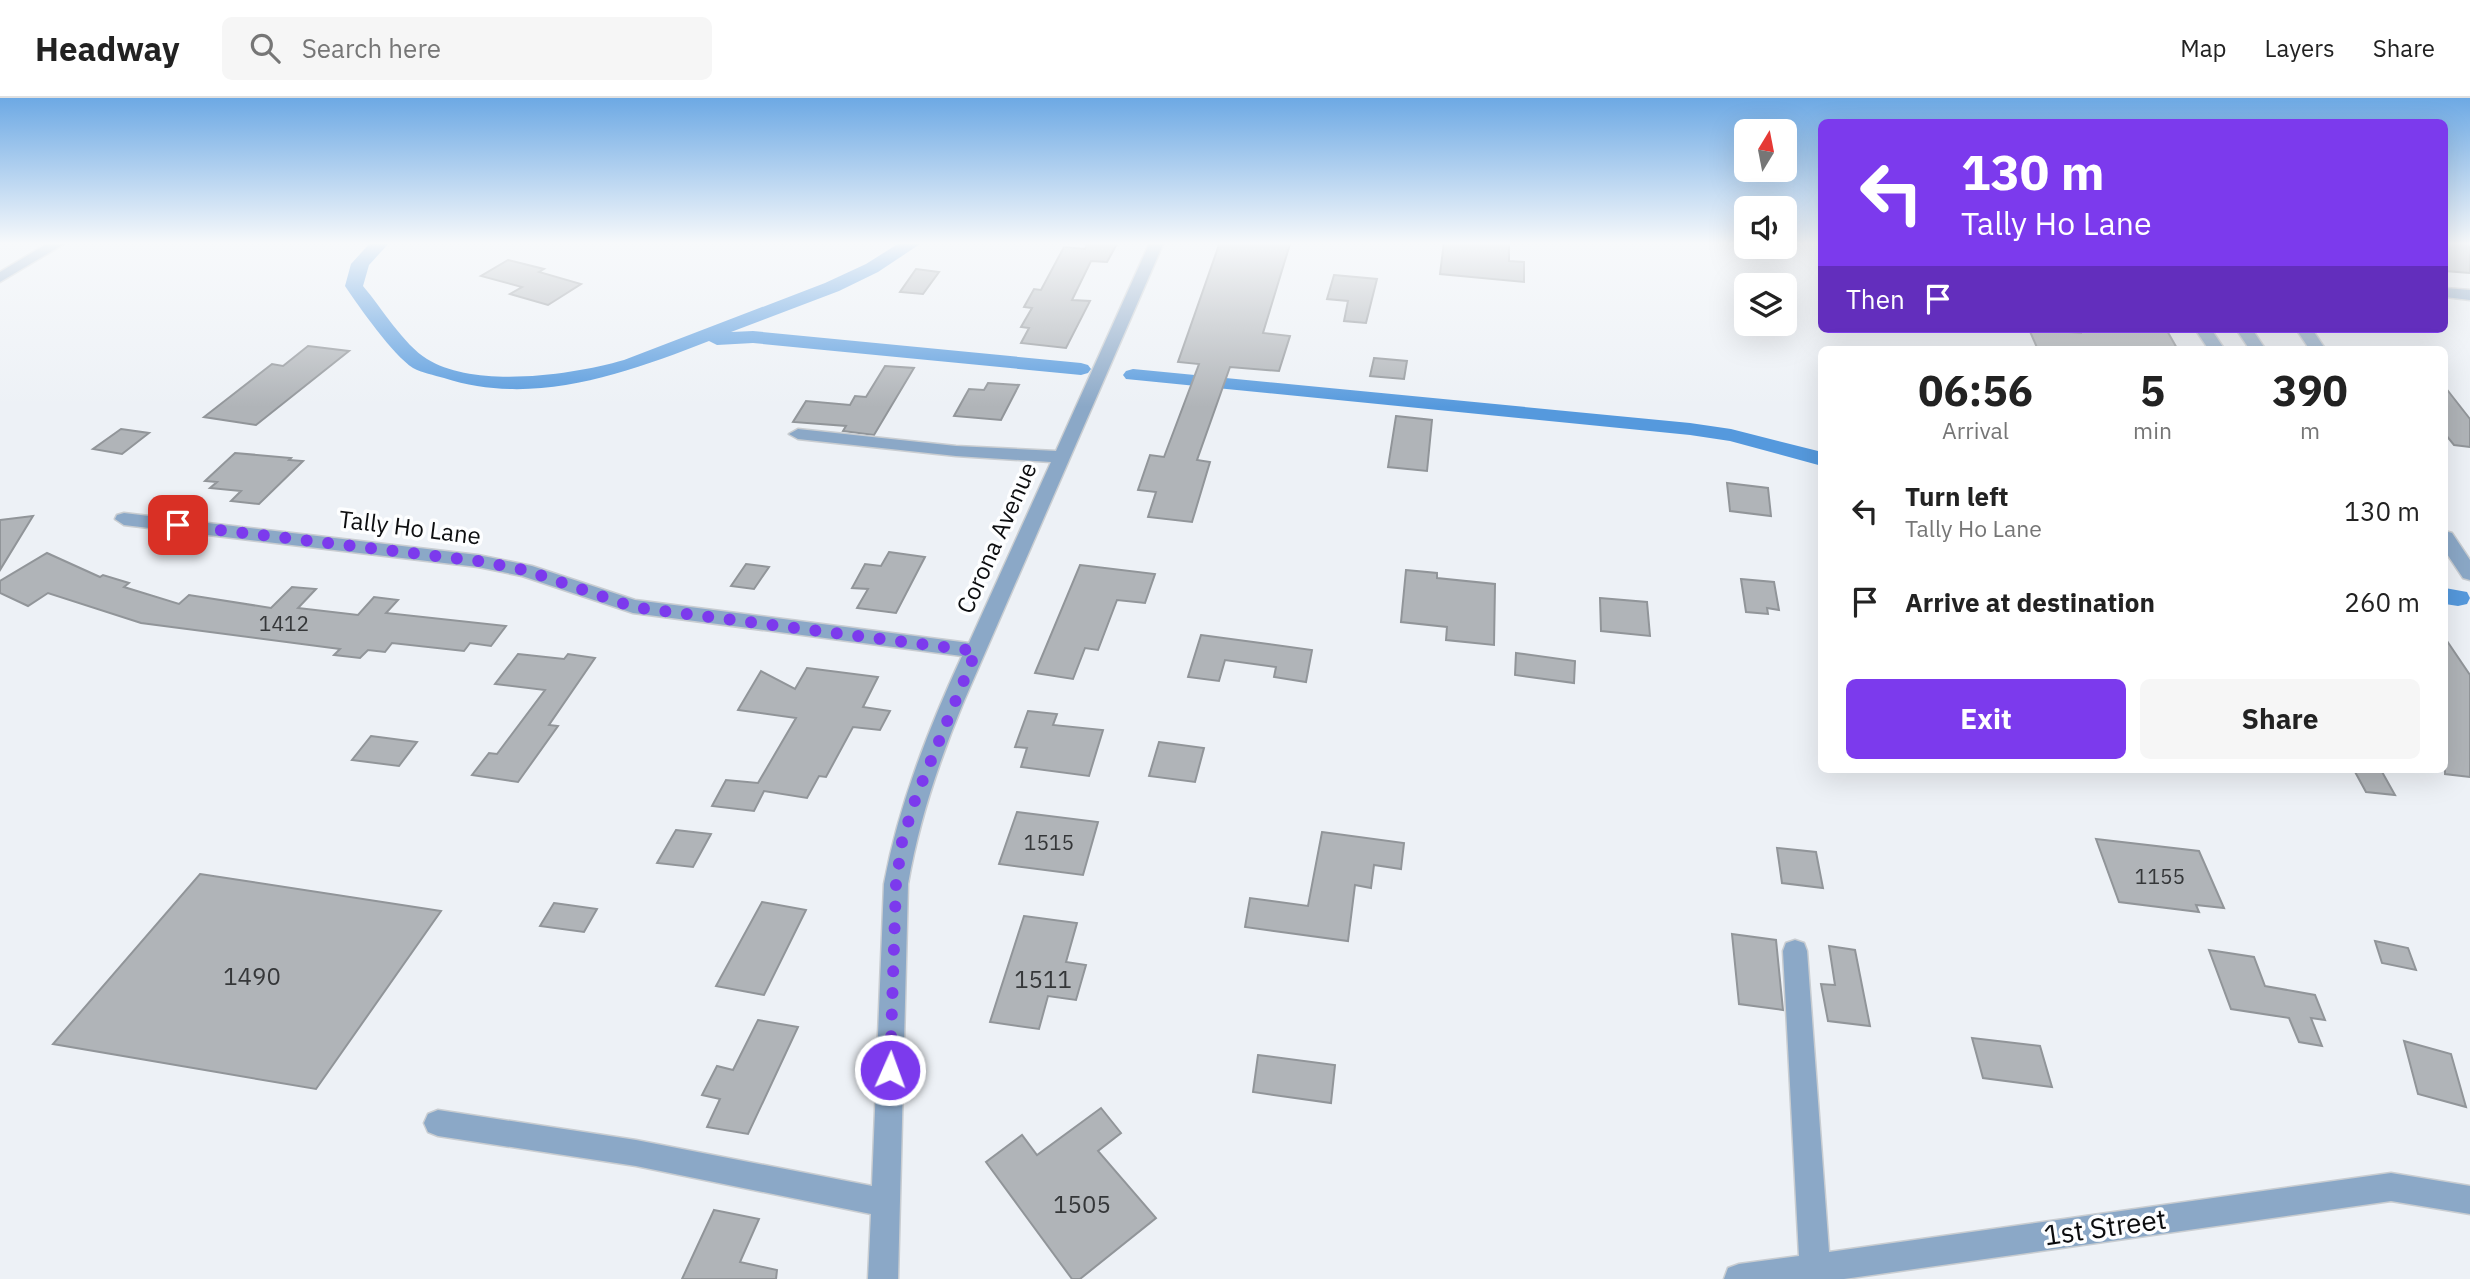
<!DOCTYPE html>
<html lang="en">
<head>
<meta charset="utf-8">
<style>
	body { margin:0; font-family:"IBM Plex Sans",sans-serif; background:#f6f6f6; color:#222; height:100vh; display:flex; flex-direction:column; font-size:26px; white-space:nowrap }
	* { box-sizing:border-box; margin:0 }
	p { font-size:23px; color:#767676 }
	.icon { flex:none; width:38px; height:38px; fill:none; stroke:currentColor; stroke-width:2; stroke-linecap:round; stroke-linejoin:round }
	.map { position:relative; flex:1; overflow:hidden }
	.drawer { position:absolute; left:1818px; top:248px; width:630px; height:427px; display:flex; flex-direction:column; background:#fff; border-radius:10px; box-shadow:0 7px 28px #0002 }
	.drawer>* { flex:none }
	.guide { position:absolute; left:1818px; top:21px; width:630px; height:214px; border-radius:10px; box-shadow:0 7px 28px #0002; background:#7c3aed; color:#fff; overflow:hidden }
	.needle { width:46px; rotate:10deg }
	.tools { position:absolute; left:1734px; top:21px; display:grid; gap:14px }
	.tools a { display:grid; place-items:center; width:63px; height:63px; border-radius:10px; background:#fff; box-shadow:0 7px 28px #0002; font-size:35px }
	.pin { position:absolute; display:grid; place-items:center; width:60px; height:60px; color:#fff; margin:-30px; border-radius:14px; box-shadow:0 4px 10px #0006 }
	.me { position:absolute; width:77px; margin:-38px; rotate:2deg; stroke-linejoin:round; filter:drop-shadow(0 0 5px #0008) }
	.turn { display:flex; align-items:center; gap:24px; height:147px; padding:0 28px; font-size:32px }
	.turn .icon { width:91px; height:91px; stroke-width:2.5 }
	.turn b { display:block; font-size:49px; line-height:60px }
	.then { display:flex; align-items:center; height:66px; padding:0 28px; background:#0003; gap:14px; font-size:26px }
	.eta { display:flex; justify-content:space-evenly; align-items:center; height:119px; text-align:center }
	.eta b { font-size:42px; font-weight:700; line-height:49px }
	.cta { display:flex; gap:14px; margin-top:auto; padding:14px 28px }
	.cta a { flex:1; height:80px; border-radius:10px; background:#7c3aed; color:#fff; font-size:28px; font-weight:700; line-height:80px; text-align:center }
	.cta a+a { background:#f6f6f6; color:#222 }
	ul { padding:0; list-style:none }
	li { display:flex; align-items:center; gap:21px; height:91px; padding:0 28px }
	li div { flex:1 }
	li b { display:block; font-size:26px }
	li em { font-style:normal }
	header { display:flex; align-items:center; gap:42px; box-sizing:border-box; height:98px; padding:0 35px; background:#fff; border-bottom:2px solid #e0e0e0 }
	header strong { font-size:33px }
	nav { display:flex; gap:38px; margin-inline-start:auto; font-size:24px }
	.search { width:490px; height:63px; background:#f6f6f6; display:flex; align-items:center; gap:18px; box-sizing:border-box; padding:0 24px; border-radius:10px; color:#767676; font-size:26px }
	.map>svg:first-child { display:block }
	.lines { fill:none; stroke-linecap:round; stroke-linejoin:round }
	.canal { fill:#59d; fill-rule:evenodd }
	.building { fill:#b0b4b8; stroke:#919599; stroke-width:2 }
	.minor-casing { stroke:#c9cdd1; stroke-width:3 }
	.minor { fill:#8ba8c7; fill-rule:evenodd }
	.route { stroke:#7c3aed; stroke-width:12; stroke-dasharray:0 21.6 }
	.labels { text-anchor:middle; stroke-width:7; stroke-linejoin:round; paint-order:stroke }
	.number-label { font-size:21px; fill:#353739 }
	.street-label { font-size:24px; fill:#0c0d0f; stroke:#fdfeff }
	.near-number-label { font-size:24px; fill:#353739 }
	.near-street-label { font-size:28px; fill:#0c0d0f; stroke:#fdfeff }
</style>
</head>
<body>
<header>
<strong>Headway</strong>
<div class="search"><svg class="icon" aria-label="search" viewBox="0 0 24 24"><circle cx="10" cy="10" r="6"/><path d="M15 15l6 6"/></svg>Search here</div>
<nav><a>Map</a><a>Layers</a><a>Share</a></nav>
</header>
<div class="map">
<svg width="2470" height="1181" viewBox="0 0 2470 1181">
	<rect width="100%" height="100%" fill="#edf1f6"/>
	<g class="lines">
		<g class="canal">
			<path d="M 371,144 L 390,144 L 369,167 L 363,188 C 381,209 404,247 427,261 C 475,291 572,277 624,262 L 825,185 L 866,166 L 901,144 L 923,144 L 878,174 L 839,193 L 731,234 L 753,233 L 1081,265 L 1088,267 L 1091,271 L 1088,275 L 1081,277 L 753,245 L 717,247 L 709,243 C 624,276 534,309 444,280 C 434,277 422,275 413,270 C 393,257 359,209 345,188 L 351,166 Z"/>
			<polygon points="1133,271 1690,325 1731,331 1822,354 1822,368 1730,343 1690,337 1126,281 1123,277 1126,273"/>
			<polygon points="2445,490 2467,494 2470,500 2467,506 2458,508 2445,506"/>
		</g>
	</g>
	<g class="building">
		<polygon points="1089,144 1118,144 1107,164 1091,163 1072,202 1090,203 1066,250 1021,245 1029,230 1021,229 1032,210 1024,209 1034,191 1041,192 1064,149 1085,151"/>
		<polygon points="1220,144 1290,146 1263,235 1290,238 1279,273 1230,269 1197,362 1210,364 1192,424 1148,419 1156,394 1138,392 1150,357 1164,359 1199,266 1178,264"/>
		<polygon points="1444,144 1509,144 1509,163 1524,164 1524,184 1440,176"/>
		<polygon points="2445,144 2470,144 2470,175 2445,173"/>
		<polygon points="508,162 544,171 539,174 581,186 548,207 510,196 522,189 481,178"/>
		<polygon points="916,171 939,174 923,196 900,194"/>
		<polygon points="1334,177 1377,181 1366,225 1344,223 1348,203 1327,201"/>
		<polygon points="2029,231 2081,235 2081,231 2166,231 2178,252 2038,252"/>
		<polygon points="308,248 349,253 256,327 204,319 272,266 283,268"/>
		<polygon points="1374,260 1407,263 1404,281 1370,278"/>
		<polygon points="885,268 914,270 874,337 843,333 846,328 793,324 806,303 850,307 855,298 866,299"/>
		<polygon points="988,285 1019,287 1001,322 954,318 969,291 984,292"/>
		<polygon points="2445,289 2470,321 2470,349 2454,347 2445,336"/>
		<polygon points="1396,318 1432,322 1427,373 1388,369"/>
		<polygon points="121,331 149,335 122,356 93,351"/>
		<polygon points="235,355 291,360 289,362 303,363 259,406 231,403 241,393 210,390 217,384 205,383"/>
		<polygon points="1727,385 1768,390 1771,418 1730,413"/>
		<polygon points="33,418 0,472 0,422"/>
		<polygon points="889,454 925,459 896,515 857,510 868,491 852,490 865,466 881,468"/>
		<polygon points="47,455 100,479 103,477 129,485 124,489 179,506 189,497 271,510 292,489 316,491 298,510 358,517 374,499 398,502 386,515 506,528 491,548 470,545 464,553 392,545 385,554 368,552 360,560 334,557 340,551 141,525 48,495 28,508 0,495 0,483"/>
		<polygon points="746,466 769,469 754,491 731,488"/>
		<polygon points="1080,467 1155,476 1145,505 1117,502 1098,552 1085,550 1073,581 1035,575"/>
		<polygon points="1406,472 1437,475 1437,480 1495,486 1494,547 1446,542 1447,529 1401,524"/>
		<polygon points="1741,481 1774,484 1779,512 1767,510 1768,516 1746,514"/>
		<polygon points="1600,500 1647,504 1650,538 1601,533"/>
		<polygon points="1201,537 1312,552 1306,584 1274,579 1276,569 1225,562 1219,583 1188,579"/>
		<polygon points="2445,540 2470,577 2470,679 2445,676"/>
		<polygon points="1516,555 1575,563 1574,585 1515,577"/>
		<polygon points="518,556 564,561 568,556 595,560 549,627 558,628 518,684 472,677 489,655 497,656 545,592 495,586"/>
		<polygon points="807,570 878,579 863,609 890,613 880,632 853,629 826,679 819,678 807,700 764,693 754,713 712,708 726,682 758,685 796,620 738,612 761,573 795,591"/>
		<polygon points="1028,613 1057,616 1053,627 1103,632 1089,678 1021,669 1027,650 1015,649"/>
		<polygon points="371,638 417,644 399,668 352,662"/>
		<polygon points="1159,644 1204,650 1195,684 1149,678"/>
		<polygon points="2354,672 2381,672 2395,697 2366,694"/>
		<polygon points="1017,714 1098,724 1083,777 999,766"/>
		<polygon points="676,732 711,736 693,769 657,765"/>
		<polygon points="1322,734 1404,745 1401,771 1374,767 1371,790 1355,787 1348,843 1245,829 1250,800 1308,808"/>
		<polygon points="2096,741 2199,753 2224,810 2196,807 2199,814 2119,804"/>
		<polygon points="1777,750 1816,754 1823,790 1782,785"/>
		<polygon points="200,776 441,813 316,991 53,946"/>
		<polygon points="762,804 806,812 764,897 716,888"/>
		<polygon points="554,805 597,811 584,834 540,828"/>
		<polygon points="1024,818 1077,825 1066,864 1086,867 1076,902 1048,898 1039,931 990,924"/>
		<polygon points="1732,836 1776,842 1783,912 1739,906"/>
		<polygon points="2375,843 2408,850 2416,872 2382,865"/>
		<polygon points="1829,848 1855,852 1870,928 1828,923 1821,886 1835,887"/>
		<polygon points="2209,852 2254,859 2265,888 2315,897 2325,922 2311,920 2322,948 2299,944 2289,920 2231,911"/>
		<polygon points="758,922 798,929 748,1036 707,1029 720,1001 702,997 717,968 733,972"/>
		<polygon points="1972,940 2040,948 2052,989 1983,980"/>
		<polygon points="2404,943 2451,956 2466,1009 2418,996"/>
		<polygon points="1258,957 1335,967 1331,1005 1253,994"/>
		<polygon points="1101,1010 1121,1035 1098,1053 1156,1120 1080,1181 1072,1181 986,1064 1022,1037 1037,1057"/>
		<polygon points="714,1112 759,1121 740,1164 777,1172 776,1181 682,1181"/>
	</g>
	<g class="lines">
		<g class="minor-casing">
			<g id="minor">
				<polygon points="50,144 67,144 0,184 0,174"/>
				<path d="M 1150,144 L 1164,144 L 964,603 C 939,663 919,722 908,786 L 898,1181 L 868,1181 L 871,1116 L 636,1068 L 438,1038 L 428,1034 L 424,1025 L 428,1016 L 438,1012 L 636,1042 L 872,1088 L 884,786 C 899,706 928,632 962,558 L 633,515 L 522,478 L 478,469 L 124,427 L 115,421 L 117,417 L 124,415 L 478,457 L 532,468 L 635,502 L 969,545 L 1051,364 L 956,358 L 798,341 L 789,336 L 798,331 L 956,348 L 1056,353 Z"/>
				<polygon points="2445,190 2470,192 2470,202 2445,199"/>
				<polygon points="2195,231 2211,231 2225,252 2209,252"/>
				<polygon points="2236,231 2252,231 2266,252 2250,252"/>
				<polygon points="2296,231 2312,231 2326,252 2310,252"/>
				<polygon points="2445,433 2452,435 2470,462 2470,482 2463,480 2445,453"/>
				<polygon points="1795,842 1804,845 1807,853 1829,1154 2391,1075 2470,1088 2470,1116 2391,1103 1844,1181 1724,1181 1728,1170 1739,1166 1799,1158 1783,853 1786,845"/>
			</g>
		</g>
		<use href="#minor" class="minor"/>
	</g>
	<linearGradient id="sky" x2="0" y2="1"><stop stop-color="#6da9e4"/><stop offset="0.47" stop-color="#f7f9fb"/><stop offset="1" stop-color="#f7f9fb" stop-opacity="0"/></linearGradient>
	<rect width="2470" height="309" fill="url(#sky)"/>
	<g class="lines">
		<polyline class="route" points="178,427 478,463 525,472 633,509 976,553 916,699 902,744 896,786 890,972"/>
	</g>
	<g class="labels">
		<g class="number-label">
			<text x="284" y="533">1412</text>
			<text x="1049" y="752">1515</text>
			<text x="2160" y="786">1155</text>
		</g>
		<g class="street-label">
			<text transform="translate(410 430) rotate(7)" y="8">Tally Ho Lane</text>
			<text transform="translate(997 440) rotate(-66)" y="8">Corona Avenue</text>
		</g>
		<g class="near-number-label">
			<text x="252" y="887">1490</text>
			<text x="1043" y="890">1511</text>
			<text x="1082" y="1115">1505</text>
		</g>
		<g class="near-street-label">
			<text transform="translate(2105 1129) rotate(-8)" y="10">1st Street</text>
		</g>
	</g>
</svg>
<div class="tools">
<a><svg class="needle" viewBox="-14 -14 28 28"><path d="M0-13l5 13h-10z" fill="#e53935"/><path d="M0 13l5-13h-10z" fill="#767676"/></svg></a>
<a><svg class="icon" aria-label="sound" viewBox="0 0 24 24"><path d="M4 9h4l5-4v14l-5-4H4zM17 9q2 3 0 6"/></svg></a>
<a><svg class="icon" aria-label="layers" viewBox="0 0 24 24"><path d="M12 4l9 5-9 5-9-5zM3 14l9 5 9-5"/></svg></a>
</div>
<div class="pin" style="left:178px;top:427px;background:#d93025"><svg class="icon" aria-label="arrive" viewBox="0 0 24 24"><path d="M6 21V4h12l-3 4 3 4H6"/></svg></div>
<svg class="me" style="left:890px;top:972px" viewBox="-20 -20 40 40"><circle r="17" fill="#7c3aed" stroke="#fff" stroke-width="3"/><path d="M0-11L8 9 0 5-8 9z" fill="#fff"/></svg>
<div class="guide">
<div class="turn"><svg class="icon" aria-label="left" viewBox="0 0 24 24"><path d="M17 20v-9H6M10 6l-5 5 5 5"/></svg><div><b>130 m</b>Tally Ho Lane</div></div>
<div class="then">Then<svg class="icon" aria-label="arrive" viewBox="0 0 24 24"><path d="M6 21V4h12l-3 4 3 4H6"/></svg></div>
</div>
<section class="drawer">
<div class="eta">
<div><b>06:56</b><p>Arrival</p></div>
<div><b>5</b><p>min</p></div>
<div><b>390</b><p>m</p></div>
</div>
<ul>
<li><svg class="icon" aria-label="left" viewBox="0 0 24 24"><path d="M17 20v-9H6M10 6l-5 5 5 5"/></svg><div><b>Turn left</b><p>Tally Ho Lane</p></div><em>130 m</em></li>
<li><svg class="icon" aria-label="arrive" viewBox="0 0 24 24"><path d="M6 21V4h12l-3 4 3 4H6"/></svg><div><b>Arrive at destination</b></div><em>260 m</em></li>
</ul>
<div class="cta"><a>Exit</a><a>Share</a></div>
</section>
</div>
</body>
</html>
